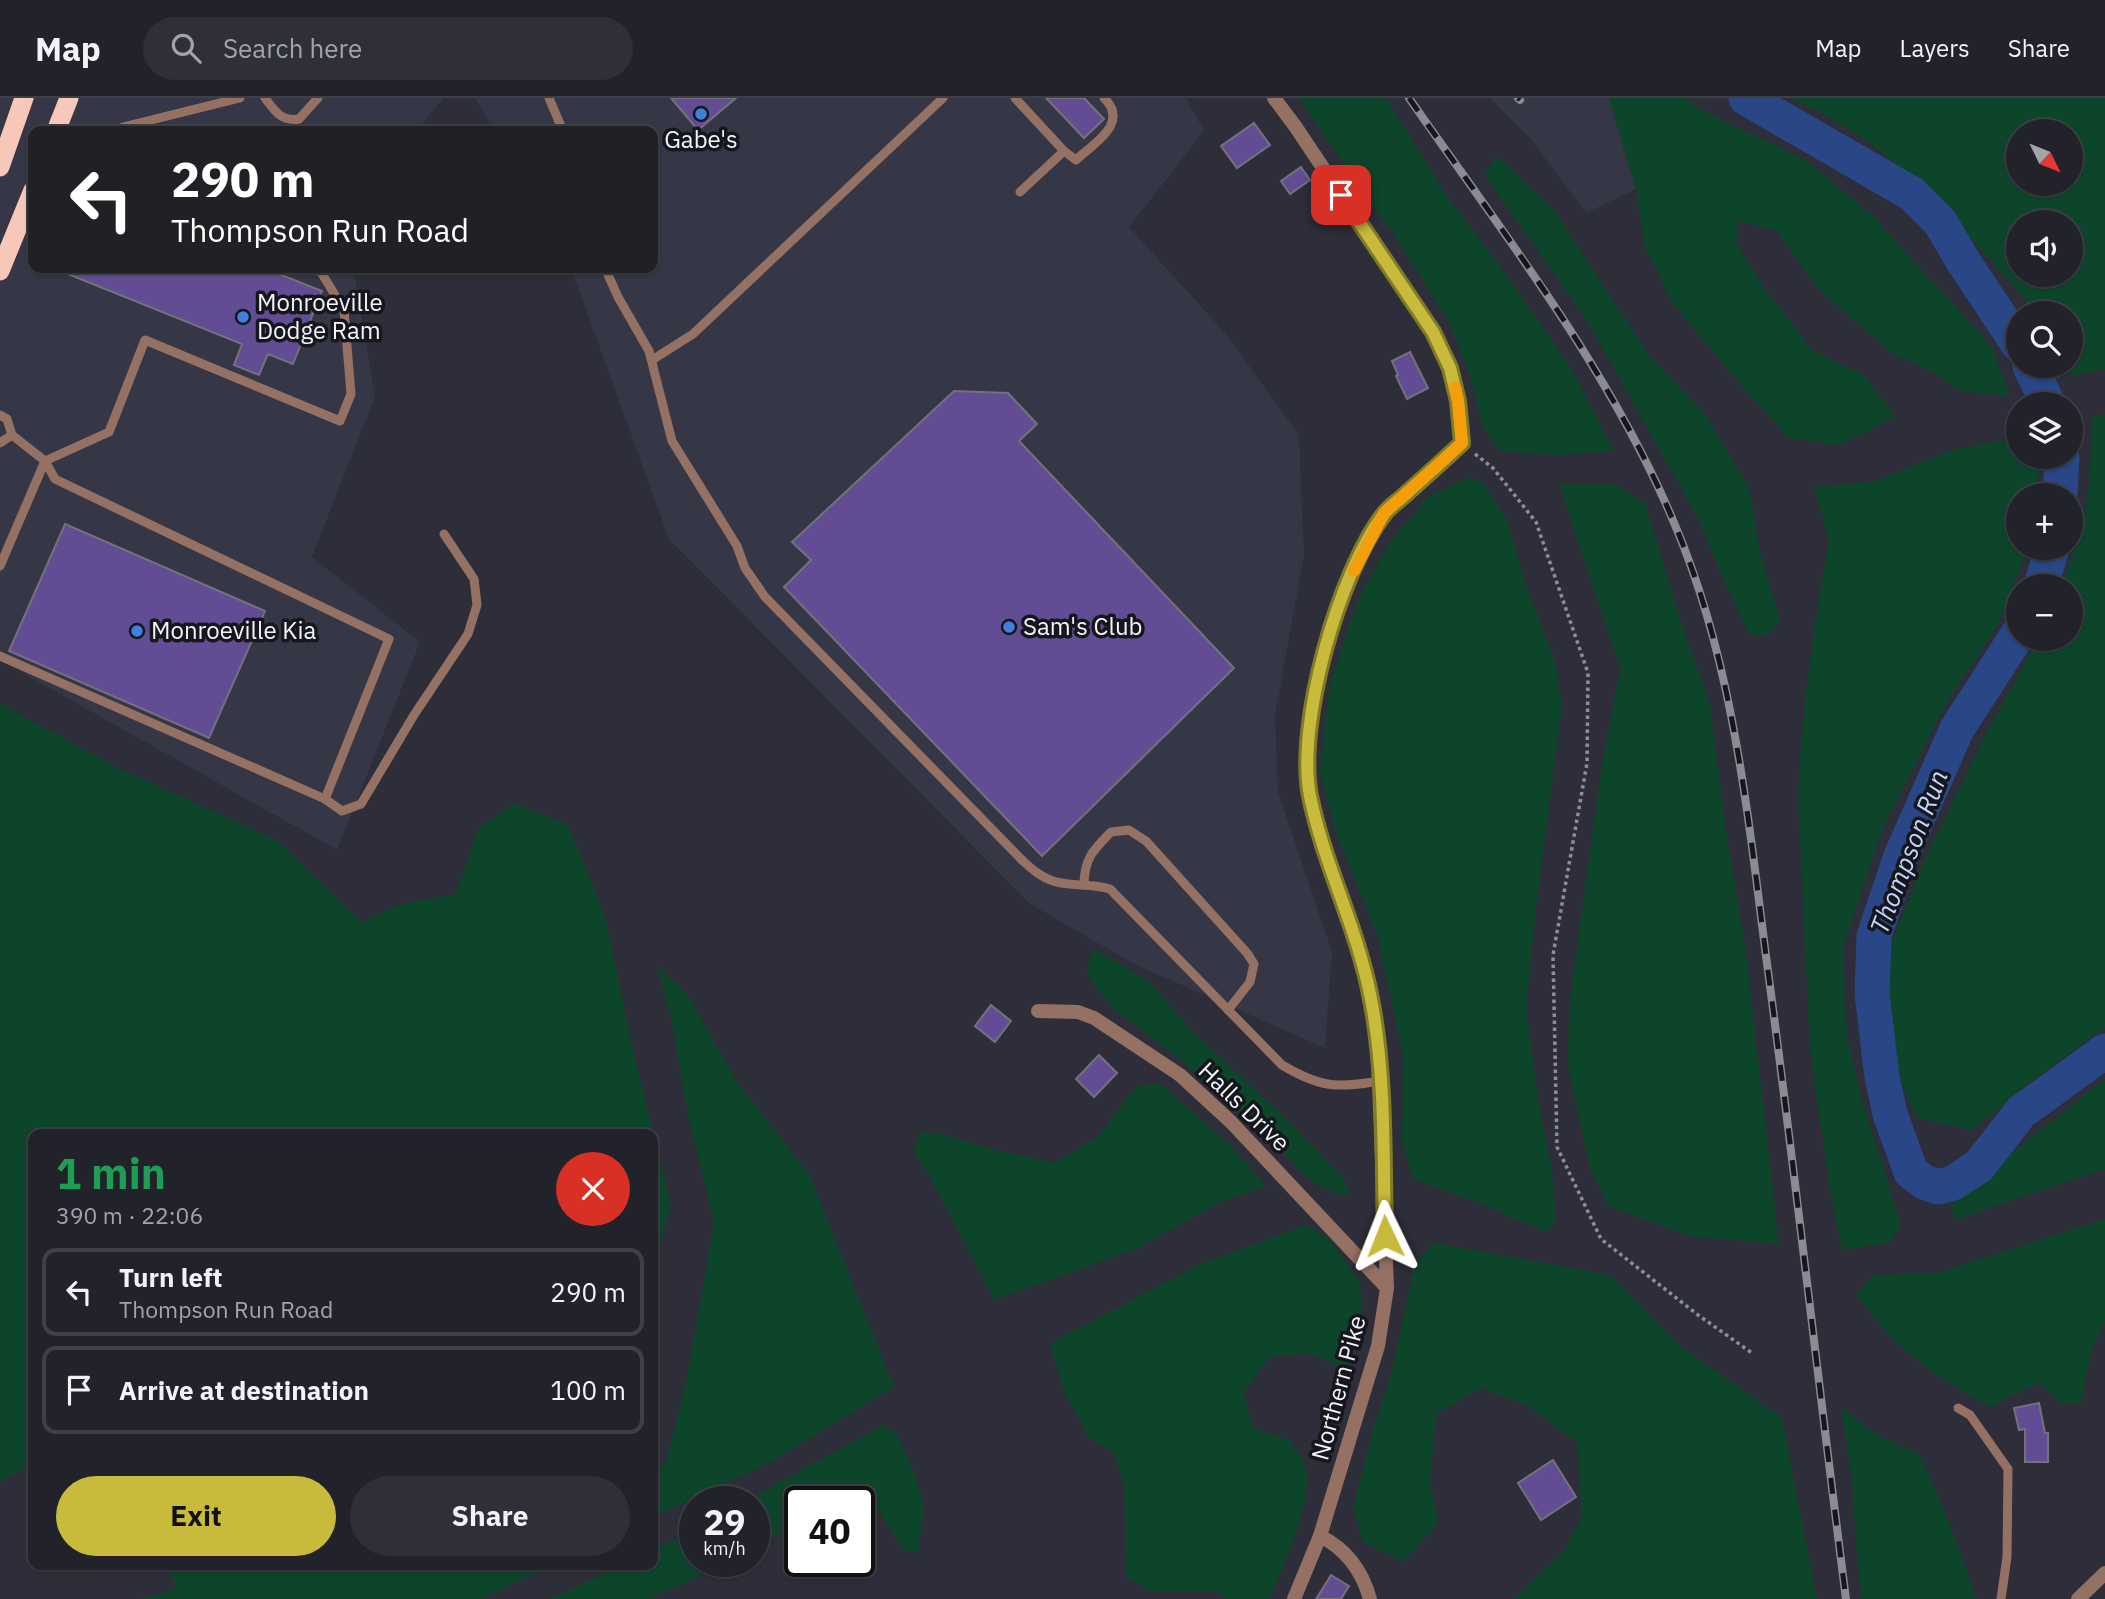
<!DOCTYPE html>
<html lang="en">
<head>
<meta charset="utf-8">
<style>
	body { margin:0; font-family:"IBM Plex Sans",sans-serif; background:#2e2f37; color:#f1f3f6; height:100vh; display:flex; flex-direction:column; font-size:26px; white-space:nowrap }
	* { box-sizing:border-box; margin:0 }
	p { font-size:23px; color:#a2a4a9 }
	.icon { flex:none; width:38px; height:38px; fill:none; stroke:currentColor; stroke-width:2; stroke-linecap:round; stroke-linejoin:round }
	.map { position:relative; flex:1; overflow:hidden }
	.drawer { position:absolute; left:28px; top:1031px; width:630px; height:441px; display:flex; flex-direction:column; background:#22222b; border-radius:14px; box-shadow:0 2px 5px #0004,0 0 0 2px #3f3f47 }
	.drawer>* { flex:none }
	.guide { position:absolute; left:28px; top:28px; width:630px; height:147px; border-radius:14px; box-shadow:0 2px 5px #0004,0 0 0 2px #3f3f47; background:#202124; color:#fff; overflow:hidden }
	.needle { width:46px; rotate:133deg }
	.controls { position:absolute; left:2006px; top:21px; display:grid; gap:14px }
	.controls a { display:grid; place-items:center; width:77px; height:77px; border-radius:50%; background:#22222b; box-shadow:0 2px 5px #0004,0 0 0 2px #3f3f47; font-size:35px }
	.speed { position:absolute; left:679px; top:1388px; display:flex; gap:14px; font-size:35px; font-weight:700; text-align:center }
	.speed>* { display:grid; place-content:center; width:91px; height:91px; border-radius:50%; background:#22222b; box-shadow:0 2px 5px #0004,0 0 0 2px #3f3f47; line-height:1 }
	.speed small { font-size:18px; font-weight:400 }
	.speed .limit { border:4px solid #111; border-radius:10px; background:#fff; color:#111 }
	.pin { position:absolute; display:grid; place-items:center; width:60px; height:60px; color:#fff; margin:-30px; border-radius:14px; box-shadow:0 4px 10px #0006 }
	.me { position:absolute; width:77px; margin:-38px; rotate:358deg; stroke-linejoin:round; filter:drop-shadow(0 0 5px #0008) }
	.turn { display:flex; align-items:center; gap:24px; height:147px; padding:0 28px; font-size:32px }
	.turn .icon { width:91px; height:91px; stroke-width:2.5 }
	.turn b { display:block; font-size:49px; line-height:60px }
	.round { display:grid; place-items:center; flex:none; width:74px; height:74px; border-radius:37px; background:#2e2f37 }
	.head { display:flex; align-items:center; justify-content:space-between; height:119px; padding:0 28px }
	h1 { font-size:42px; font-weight:800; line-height:52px; color:#1e9e55 }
	.cta { display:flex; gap:14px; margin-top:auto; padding:14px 28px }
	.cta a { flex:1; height:80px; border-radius:42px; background:#c8bb3b; color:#111; font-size:28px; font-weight:800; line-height:80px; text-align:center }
	.cta a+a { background:#2e2f37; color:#f1f3f6 }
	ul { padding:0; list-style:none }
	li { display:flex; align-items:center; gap:21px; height:88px; margin:0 14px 10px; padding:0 14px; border:4px solid #3f3f47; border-radius:14px }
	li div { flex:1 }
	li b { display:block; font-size:26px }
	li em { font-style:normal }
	header { display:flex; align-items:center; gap:42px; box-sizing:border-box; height:98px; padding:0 35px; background:#22222b; border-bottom:2px solid #3f3f47 }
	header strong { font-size:33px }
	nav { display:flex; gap:38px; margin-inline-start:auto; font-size:24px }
	.search { width:490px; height:63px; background:#2e2f37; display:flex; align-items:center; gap:18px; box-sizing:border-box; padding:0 24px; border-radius:38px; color:#a2a4a9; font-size:26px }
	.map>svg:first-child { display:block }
	.built { fill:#353747 }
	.green { fill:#0d452b; fill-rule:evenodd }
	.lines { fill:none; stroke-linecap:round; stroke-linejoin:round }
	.river { stroke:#294686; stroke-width:35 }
	.building { fill:#624d94; stroke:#74717d; stroke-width:2 }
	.path { stroke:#8d8e97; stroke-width:3.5; stroke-dasharray:3.5 3.5; stroke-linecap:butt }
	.service { stroke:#957164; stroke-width:9 }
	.minor { stroke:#957164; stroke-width:14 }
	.tertiary { stroke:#957164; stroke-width:14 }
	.trunk { stroke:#f7c8b8; stroke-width:19 }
	.rail-casing { stroke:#8a8b94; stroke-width:8 }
	.rail { stroke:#16171c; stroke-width:5; stroke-dasharray:16; stroke-linecap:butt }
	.route-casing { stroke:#827a26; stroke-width:18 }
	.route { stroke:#c8bb3b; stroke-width:12 }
	.slow { stroke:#f59e0b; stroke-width:12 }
	.shop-dot { fill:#3f7fe0; stroke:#16171c; stroke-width:2.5 }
	.labels { text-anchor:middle; stroke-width:7; stroke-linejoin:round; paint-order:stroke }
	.poi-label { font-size:24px; fill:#f3f4fb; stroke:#16171c; text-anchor:start }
	.street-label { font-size:24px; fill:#f3f4fb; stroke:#16171c }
	.water-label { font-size:26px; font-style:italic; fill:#c2d5fb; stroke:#16171c }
</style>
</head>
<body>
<header>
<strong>Map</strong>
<div class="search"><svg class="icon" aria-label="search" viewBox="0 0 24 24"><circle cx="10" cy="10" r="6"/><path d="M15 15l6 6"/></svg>Search here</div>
<nav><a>Map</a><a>Layers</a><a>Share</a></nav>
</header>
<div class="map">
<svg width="2105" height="1501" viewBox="0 0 2105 1501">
	<rect width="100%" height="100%" fill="#2d2e39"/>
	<g class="built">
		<polygon points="0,0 443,0 417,33 33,33 33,170 353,170 375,298 312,459 420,544 337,752 0,562"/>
		<polygon points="475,0 1186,0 1204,33 1129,129 1226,236 1299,337 1304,457 1275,618 1278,694 1332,854 1325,950 1132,865 1029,805 669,441 571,170 653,170 653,33 494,33"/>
		<polygon points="1490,0 1609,0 1636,91 1586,115 1530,40"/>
	</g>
	<g class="green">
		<polygon points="1298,0 1386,0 1448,100 1498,165 1574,275 1614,353 1556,357 1500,353 1482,327 1470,277 1448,222 1399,144"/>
		<polygon points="1609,0 1685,0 1702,12 1808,64 1873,118 1991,248 2010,298 1960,293 1938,277 1892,255 1821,194 1776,132 1738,123 1736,145 1765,191 1812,252 1865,278 1895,319 1839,347 1789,340 1743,290 1671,203 1645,148 1636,91"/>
		<path d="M 1790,0 L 2105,0 L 2105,271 L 2071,278 L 2066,268 L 2070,268 L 2070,215 L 2036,215 C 1992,161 1943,108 1891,62 C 1861,36 1825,16 1790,0 ZM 2018,33 L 2070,33 L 2070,86 L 2018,86 ZM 2070,124 L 2070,177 L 2018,177 L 2018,124 Z"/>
		<polygon points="1497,58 1554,112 1650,259 1706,317 1749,390 1760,454 1780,522 1767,538 1749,536 1715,462 1698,420 1586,221 1484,76"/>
		<polygon points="2105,315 2105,929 2032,983 1972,1032 1917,1020 1890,959 1886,857 1925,761 1983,642 2038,541 2070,541 2070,488 2061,488 2083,430 2090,377 2092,320"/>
		<polygon points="2017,340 2018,359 2034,359 2041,366 2035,397 2018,397 2018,450 2026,450 2025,457 1997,528 1948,602 1883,729 1843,850 1847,939 1864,1010 1886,1077 1901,1128 1888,1145 1842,1152 1829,1086 1810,954 1798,698 1803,621 1813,538 1829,442 1814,389 1875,383 1952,352"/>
		<polygon points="1470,379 1483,384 1507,422 1529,497 1555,562 1562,608 1536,809 1526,909 1539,1007 1552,1071 1556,1122 1545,1134 1479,1105 1413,1081 1402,1043 1403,958 1377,836 1335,732 1320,673 1330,585 1358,502 1391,442 1429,398"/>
		<polygon points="1559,385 1614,386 1645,405 1682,527 1710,607 1725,727 1745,846 1779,1146 1690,1138 1608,1108 1589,1067 1568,966 1569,908 1601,672 1620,570"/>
		<polygon points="0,606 118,670 276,742 361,824 401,806 456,796 478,730 515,705 568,727 605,818 635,960 671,1107 653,1171 653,1036 33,1036 33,1366 0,1384"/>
		<polygon points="1093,850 1150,884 1192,933 1292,1026 1343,1080 1350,1093 1341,1098 1305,1079 1277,1047 1171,954 1111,909 1086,875"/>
		<polygon points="657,868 687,896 737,984 809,1076 894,1289 767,1366 653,1419 653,1372 665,1367 685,1290 714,1125 687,1012 671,920"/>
		<polygon points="2105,981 2105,1071 1954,1122 1952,1103"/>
		<polygon points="1160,985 1231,1048 1266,1088 1222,1103 1138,1150 994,1202 932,1082 913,1052 921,1034 946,1037 984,1049 1055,1065 1098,1038 1137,988"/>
		<polygon points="2105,1121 2105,1222 2091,1254 2081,1306 2062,1306 2039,1284 1990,1309 1936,1277 1893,1242 1856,1197 1873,1177 1937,1175"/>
		<path d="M 1306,1127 L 1328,1140 L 1360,1183 L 1362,1226 L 1346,1271 L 1311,1256 L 1271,1258 L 1244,1293 L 1252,1330 L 1289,1342 C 1295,1350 1304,1360 1306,1370 C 1314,1400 1282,1471 1270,1501 L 1225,1501 L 1217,1493 L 1152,1494 L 1126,1479 L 1124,1387 L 1114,1354 L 1090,1341 L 1066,1298 L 1049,1246 L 1200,1166 Z"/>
		<polygon points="1434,1145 1610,1177 1680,1248 1782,1320 1817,1501 1514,1501 1564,1452 1582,1420 1577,1344 1526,1307 1481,1290 1436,1316 1430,1382 1438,1425 1403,1464 1363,1444 1353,1411 1374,1327 1392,1272 1415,1166"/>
		<polygon points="1841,1309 1874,1335 1920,1357 1949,1424 1977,1501 1862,1501 1857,1462 1852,1383"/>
		<polygon points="883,1327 896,1335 914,1373 924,1408 918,1455 904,1452 886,1425 865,1387 835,1403 800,1404 800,1424 754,1449 754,1404 746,1403"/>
		<polygon points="695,1432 695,1463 729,1463 650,1501 550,1501 623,1467 653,1466 653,1452"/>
		<polygon points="170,1467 170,1466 552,1467 481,1501 140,1501 175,1491"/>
	</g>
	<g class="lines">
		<g class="river">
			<polyline points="1746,0 1912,96 1940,124 1963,163 2018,246"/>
			<polyline points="2030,268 2048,306"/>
			<polyline points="2060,397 2062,359"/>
			<polyline points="2041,488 2052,450"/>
			<polyline points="2018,536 1957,631 1901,758 1874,838 1872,896 1882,979 1890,1016 1911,1074 1924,1084 1938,1089 1953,1085 1979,1068 2021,1014 2105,953"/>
		</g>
	</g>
	<g class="building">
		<polygon points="671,0 736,0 698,32"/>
		<polygon points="1046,0 1084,0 1104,21 1084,40"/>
		<polygon points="1254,25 1270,47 1237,70 1221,48"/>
		<polygon points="1301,69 1310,82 1290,96 1281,83"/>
		<polygon points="53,170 264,170 322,193 293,266 268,256 259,277 234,267 242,246"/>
		<polygon points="1410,254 1428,290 1407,301 1396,278 1398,277 1392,263"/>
		<polygon points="954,293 1008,295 1037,326 1019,343 1234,570 1042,758 784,489 811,462 792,444"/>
		<polygon points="65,426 265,513 209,640 9,553"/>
		<polygon points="991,907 1011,923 995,944 975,928"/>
		<polygon points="1099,957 1117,975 1094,999 1076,981"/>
		<polygon points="2039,1305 2045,1335 2048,1335 2048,1364 2025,1364 2025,1331 2019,1332 2014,1310"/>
		<polygon points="1553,1362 1576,1399 1541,1422 1518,1385"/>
		<polygon points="1331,1477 1349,1488 1341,1501 1316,1501"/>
	</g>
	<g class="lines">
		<polyline class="path" points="1475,356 1493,370 1536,424 1588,575 1587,665 1553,857 1557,1049 1601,1141 1698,1217 1752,1255"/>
		<g class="service">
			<path d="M 265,0 C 275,13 281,24 299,21 L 318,0"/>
			<polyline points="549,0 563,33"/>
			<polyline points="1015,0 1064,53 1020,94"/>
			<polyline points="120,33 123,29 240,0"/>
			<path d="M 1064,53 L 1076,62 C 1094,45 1130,25 1104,0"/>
			<path d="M 605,170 L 618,199 L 649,253 L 672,343 L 737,448 L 745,470 L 765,499 L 1024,764 C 1033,772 1041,779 1053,783 C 1071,789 1091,785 1110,791 L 1282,967 C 1321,990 1336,990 1380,983"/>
			<polyline points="652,262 693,236 943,0"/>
			<polyline points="0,317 7,321 12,337 45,363 55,381 389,541 325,701 342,713 361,706 414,617 468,536 477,507 474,481 444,436"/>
			<polyline points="0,345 12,337"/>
			<polyline points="0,468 45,363 109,334 145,242 340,323 351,296 344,212 321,174 311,170"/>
			<polyline points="0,558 325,701"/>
			<path d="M 1084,787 C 1084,761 1093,752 1111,734 L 1129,732 L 1146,743 L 1247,855 L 1254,866 L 1250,884 L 1228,912"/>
			<polyline points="1958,1310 1970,1317 2008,1371 2007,1459 2001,1501"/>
		</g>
		<g class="minor">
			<polyline points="1038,913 1078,914 1094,920 1180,977 1231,1024 1387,1190"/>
			<path d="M 1320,1438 C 1346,1451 1362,1472 1370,1501"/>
			<polyline points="2078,1501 2105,1475"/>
		</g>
		<path class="tertiary" d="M 1274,0 L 1295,28 L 1433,234 C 1453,276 1458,299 1462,346 C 1444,362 1425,379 1407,395 C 1399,402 1389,409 1384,417 C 1338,480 1297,619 1310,695 C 1319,751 1344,803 1360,858 C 1368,883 1373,909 1377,936 L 1387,1190 L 1378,1248 L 1320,1438 L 1294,1501"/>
		<g class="trunk">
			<polyline points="56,33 69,0"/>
			<polyline points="0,69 24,0"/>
			<polyline points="0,173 33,92"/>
		</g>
		<g class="rail-casing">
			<g id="rail">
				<path d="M 1409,0 C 1505,138 1610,271 1675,427 C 1735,569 1748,722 1768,873 C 1796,1082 1819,1292 1846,1501"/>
				<polyline points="1518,0 1520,2"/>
			</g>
		</g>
		<use href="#rail" class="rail"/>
	</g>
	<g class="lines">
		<g class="route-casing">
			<path id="route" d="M 1341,97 L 1433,234 L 1450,270 L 1458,303 L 1462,345 C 1444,362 1426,378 1407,395 C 1400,402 1390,408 1384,416 C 1339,475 1296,625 1310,698 C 1324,767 1358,831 1371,901 C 1386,978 1383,1060 1385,1138"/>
		</g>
		<use href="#route" class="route"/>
		<polyline class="slow" points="1354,473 1384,415 1462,345 1458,303 1455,289"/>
	</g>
	<g class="shop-dot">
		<circle cx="701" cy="16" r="7"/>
		<circle cx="243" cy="219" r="7"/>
		<circle cx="1009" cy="529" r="7"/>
		<circle cx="137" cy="533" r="7"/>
	</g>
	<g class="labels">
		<g class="poi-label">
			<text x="701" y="50" text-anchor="middle">Gabe's</text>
			<text x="257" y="213">Monroeville<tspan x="257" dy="28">Dodge Ram</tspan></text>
			<text x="1023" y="537">Sam's Club</text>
			<text x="151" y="541">Monroeville Kia</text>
		</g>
		<g class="street-label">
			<text transform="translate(1244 1009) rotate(44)" y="8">Halls Drive</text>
			<text transform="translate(1339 1290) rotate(-75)" y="8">Northern Pike</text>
		</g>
		<g class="water-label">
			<text transform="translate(1909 754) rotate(-69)" y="9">Thompson Run</text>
		</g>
	</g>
</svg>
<div class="controls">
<a><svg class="needle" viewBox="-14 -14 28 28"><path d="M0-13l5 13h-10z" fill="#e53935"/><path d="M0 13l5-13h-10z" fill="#a2a4a9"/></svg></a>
<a><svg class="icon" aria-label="sound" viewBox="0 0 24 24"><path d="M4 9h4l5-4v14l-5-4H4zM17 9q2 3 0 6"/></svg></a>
<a><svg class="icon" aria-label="search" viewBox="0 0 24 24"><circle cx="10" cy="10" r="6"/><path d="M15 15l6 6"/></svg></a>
<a><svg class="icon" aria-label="layers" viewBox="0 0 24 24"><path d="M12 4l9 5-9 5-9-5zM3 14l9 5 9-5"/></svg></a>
<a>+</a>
<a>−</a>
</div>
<div class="speed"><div>29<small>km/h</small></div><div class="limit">40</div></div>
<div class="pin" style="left:1341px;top:97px;background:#d93025"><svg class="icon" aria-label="arrive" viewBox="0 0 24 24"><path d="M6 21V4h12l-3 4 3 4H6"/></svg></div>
<svg class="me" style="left:1385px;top:1138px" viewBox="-20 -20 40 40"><path d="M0-17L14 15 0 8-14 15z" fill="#c8bb3b" stroke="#fff" stroke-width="4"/></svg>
<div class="guide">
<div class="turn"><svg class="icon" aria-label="left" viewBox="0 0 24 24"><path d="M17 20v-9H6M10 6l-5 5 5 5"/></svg><div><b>290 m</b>Thompson Run Road</div></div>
</div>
<section class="drawer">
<div class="head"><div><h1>1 min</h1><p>390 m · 22:06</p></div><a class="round" style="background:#d93025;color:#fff"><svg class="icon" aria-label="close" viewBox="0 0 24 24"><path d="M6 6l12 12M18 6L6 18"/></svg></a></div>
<ul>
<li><svg class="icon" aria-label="left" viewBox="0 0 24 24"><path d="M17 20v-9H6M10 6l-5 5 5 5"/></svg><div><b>Turn left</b><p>Thompson Run Road</p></div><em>290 m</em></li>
<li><svg class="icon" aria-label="arrive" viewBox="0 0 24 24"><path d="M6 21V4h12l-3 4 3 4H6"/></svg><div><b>Arrive at destination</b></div><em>100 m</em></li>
</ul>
<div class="cta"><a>Exit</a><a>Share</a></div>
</section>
</div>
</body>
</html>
